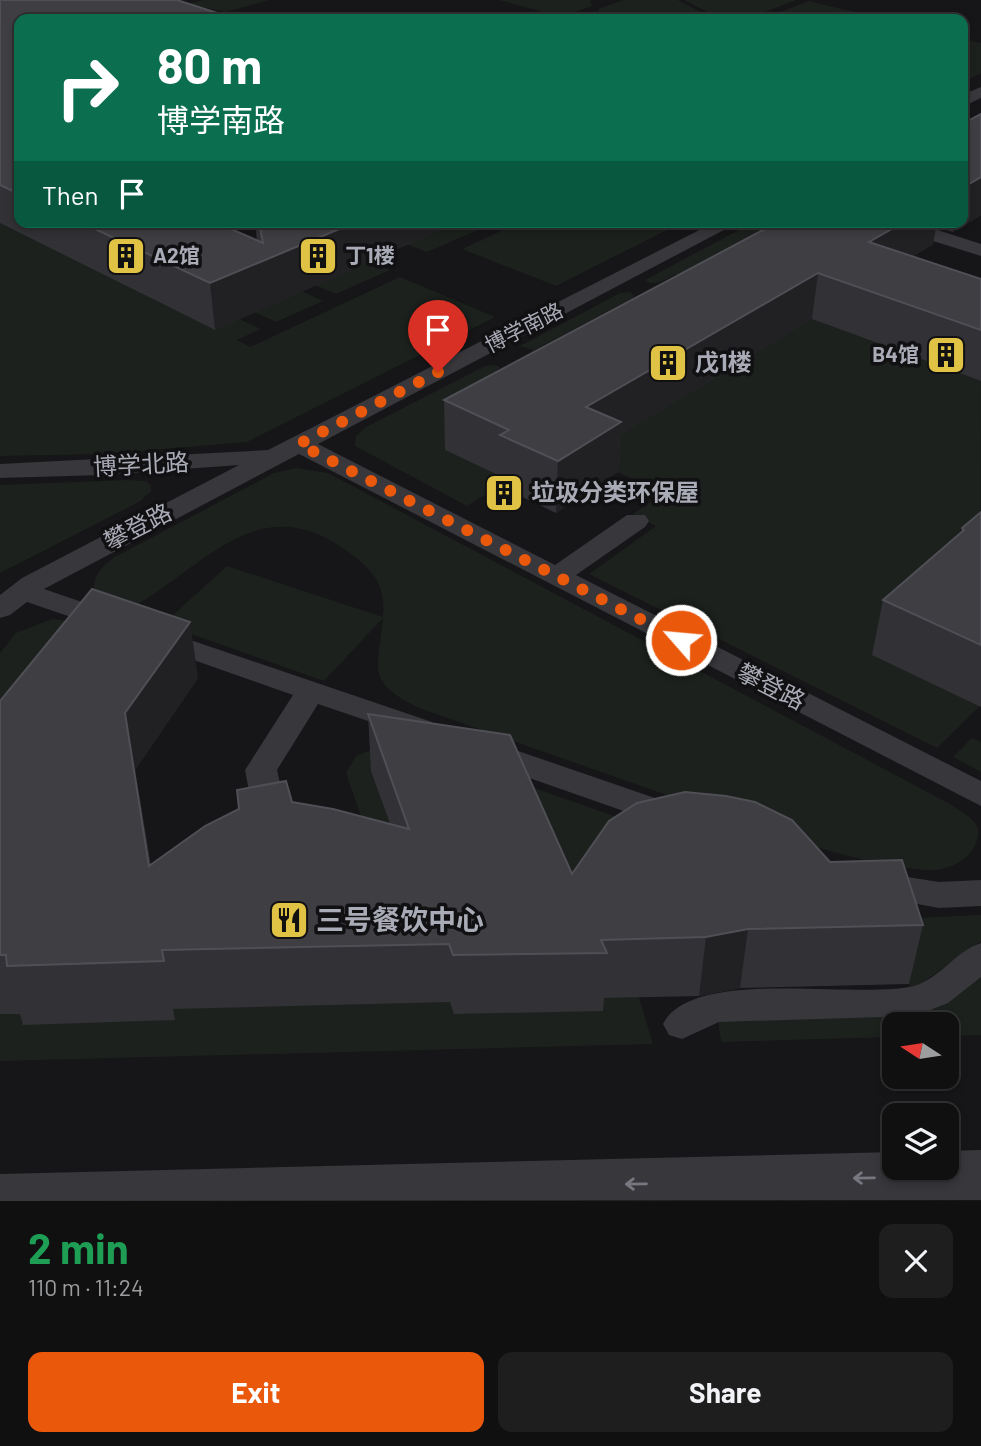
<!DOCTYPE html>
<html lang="en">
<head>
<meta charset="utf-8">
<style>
	body { margin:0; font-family:Barlow,"Noto Sans SC",sans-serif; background:#1e1e1f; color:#f1f3f6; height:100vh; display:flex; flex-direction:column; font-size:26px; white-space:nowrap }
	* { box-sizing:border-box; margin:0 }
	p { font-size:23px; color:#9c9d9f }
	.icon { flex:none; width:38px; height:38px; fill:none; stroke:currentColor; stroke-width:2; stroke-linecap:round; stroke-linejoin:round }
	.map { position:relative; height:1201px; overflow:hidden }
	.sheet { display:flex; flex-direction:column; background:#101011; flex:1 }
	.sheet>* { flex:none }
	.hud { position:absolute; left:14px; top:14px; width:954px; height:214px; border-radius:14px; box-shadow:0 4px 10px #0003,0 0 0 2px #303031; background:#0b6e4f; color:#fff; overflow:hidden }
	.needle { width:46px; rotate:282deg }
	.fabs { position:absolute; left:882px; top:1012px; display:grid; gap:14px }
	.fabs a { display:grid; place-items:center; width:77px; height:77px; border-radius:14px; background:#101011; box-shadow:0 4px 10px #0003,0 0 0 2px #303031; font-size:35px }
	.pin { position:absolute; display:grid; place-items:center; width:60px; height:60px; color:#fff; margin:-72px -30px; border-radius:50% 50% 50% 0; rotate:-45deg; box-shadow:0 0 7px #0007 }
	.pin .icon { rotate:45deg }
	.me { position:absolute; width:77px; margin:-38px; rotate:297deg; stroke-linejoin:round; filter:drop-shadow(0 0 5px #0008) }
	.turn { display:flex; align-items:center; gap:24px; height:147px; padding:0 28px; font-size:32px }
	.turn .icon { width:91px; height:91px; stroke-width:2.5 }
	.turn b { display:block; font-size:49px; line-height:60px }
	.then { display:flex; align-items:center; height:66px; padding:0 28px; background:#0003; gap:14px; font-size:26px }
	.round { display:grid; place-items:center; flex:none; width:74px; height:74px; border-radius:14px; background:#1e1e1f }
	.headline { display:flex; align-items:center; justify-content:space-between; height:119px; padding:0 28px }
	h1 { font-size:42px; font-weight:700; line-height:52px; color:#1e9e55 }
	.cta { display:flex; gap:14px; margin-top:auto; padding:14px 28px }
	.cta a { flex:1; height:80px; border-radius:14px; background:#ea580c; color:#fff; font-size:28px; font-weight:700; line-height:80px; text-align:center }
	.cta a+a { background:#1e1e1f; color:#f1f3f6 }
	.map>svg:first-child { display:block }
	.green { fill:#1c211d }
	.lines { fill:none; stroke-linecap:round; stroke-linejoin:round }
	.service { fill:#37373c; fill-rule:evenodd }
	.tertiary { fill:#37373c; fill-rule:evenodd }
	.wall { fill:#323135 }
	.shaded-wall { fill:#212023 }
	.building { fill:#3f3e43; stroke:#4f4f55; stroke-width:2 }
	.oneway { stroke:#76777f }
	.route { stroke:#ea580c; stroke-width:12; stroke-dasharray:0 21.6 }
	.labels { text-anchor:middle; stroke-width:7; stroke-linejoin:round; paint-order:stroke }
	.far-poi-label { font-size:21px; font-weight:bold; fill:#a9abb6; stroke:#111012; text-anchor:start }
	.far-street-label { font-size:21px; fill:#a9abb6; stroke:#111012 }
	.poi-label { font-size:24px; font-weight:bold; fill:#a9abb6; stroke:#111012; text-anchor:start }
	.street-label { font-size:24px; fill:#a9abb6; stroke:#111012 }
	.near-poi-label { font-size:28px; font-weight:bold; fill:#a9abb6; stroke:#111012; text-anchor:start }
</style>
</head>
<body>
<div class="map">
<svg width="981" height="1201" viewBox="0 0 981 1201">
	<rect width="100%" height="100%" fill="#161517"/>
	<g class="green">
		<polygon points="203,0 269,0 226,12 188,4"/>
		<polygon points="499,0 590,0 592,6 561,17"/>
		<polygon points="624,0 678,0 714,19 601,19 598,9"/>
		<polygon points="684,0 796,0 747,19 721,19"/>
		<polygon points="809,1 884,19 762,19"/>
		<polygon points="963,39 981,43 981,73 963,82"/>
		<polygon points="0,202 19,222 154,300 215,329 239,319 261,329 237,340 250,347 400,277 495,317 247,442 105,454 0,456"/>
		<polygon points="456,222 492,224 427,252 406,244"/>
		<polygon points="520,222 683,222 556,286 462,249"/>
		<path d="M 754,222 L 852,222 L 724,292 L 676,274 C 666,279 655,288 645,280 Z"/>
		<polygon points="369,261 390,270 336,294 314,285"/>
		<polygon points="276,279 323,301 276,322 254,312"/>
		<polygon points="630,292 634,296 633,298 534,350 520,346 620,293"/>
		<polygon points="830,307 823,323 981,381 980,706 937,748 589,574 656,526 633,514 663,493 613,470 583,421"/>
		<polygon points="496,365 500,368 497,371 478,382 527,403 446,450 509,480 467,506 355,446 356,436 366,427 485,366"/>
		<path d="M 296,468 L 328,473 L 950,804 C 959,810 973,817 978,828 C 981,858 947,872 926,870 C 849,863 773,832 701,807 C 607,774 513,741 419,708 C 365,681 378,670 383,618 L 324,681 L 163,624 L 227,566 L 383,617 C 386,587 375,572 351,554 C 261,485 208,564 133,607 L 95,593 C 91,577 101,568 113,558 L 274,473 Z"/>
		<polygon points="126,480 146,481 151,485 151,491 139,502 0,573 0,485"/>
		<polygon points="52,619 70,621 0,956 0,653 16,633"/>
		<polygon points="972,738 981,742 981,772 953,757"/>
		<polygon points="381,746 426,750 719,853 595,896 372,772 437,963 402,934 346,773 356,756"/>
		<polygon points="981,915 981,941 911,991 889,919"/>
		<polygon points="981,975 981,1035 947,1036 947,1024 894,1024 894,1037 721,1042 718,1019"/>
		<polygon points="639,997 653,1044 0,1061 0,1013"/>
	</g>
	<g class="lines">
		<g class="service">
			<polygon points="981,87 981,98 962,107 962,95"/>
			<polygon points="715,222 739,222 318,444 555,565 627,515 645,515 649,521 645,527 576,575 981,781 981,806 299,454 44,589 120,615 124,621 120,627 110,630 100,627 27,602 10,615 0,618 0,595 22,578 239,465 102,475 0,478 0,464 268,450"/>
			<polygon points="883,222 913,222 981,244 981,256 885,226"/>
			<polygon points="158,629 432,722 436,729 432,736 421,739 318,704 277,770 289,823 284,831 272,835 260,831 255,823 245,770 293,695 148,644 144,638 148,632"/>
			<polygon points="489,741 684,808 689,816 684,824 672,828 478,760 473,752 478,744"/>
			<polygon points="876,872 939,882 981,880 981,906 939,908 864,894 859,885 864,876"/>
			<path d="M 981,943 L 981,977 L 948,1003 L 915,1016 L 719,1022 L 682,1039 L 669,1035 L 663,1024 C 692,966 857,1000 914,986 C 939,979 956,951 981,943 Z"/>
		</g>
		<polygon class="tertiary" points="981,1150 981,1200 0,1201 0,1174 894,1152 894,1167 947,1167 947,1151"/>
	</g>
	<g class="wall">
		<polygon points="0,0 19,19 19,222 215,222 257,241 255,222 458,222 215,330 0,223"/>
		<polygon points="981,114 981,215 953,232 936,227 933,244 912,257 981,279 981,381 812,319 620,435 618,472 556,513 499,486 500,476 445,450 444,400 778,222 962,222"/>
		<polygon points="981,512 981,707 872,655 883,600 961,533 962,528"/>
		<polygon points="198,678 135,770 151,865 292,802 390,824 371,771 368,714 572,874 830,862 923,925 909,984 740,988 699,996 604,998 603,1011 454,1014 450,1002 173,1009 175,1020 23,1025 20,1014 0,1014 0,701"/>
	</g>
	<g class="shaded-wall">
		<polygon points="981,177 981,215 953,232 955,222 962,222 962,188"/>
		<polygon points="356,222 458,222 215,330 210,283"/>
		<polygon points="904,222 937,222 933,244 862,287 869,242"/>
		<polygon points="818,273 812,319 620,435 618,472 556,513 558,461 586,407"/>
		<polygon points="190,622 198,678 135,770 160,924 149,866 125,713"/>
		<polygon points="748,929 740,988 699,996 706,937"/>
	</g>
	<g class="building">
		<polygon points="0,0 177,0 236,19 19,19 19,194 0,185"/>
		<polygon points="981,114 981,177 962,188 962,124"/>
		<polygon points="80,222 215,222 263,243 259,222 356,222 210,283"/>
		<polygon points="778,222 904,222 869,242 981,279 981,330 818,273 586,407 621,422 558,461 500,435 509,430 444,400"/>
		<polygon points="981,512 981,645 883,600 964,530 962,528"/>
		<polygon points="92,589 190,622 125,713 149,866 205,826 239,809 237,790 286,781 292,802 333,809 409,829 368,714 510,735 572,874 609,821 637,803 685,792 726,796 755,802 792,820 830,862 902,860 923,925 748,929 706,937 601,940 607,953 453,955 449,944 162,950 164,961 7,966 6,955 0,955 0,701"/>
	</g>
	<defs><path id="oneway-shaft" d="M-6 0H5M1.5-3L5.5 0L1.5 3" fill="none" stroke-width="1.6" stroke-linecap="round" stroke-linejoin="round" transform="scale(1.75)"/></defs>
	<g class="oneway">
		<use href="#oneway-shaft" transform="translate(864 1178) rotate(179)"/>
		<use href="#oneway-shaft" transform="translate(636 1184) rotate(179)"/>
	</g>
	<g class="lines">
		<polyline class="route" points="438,372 299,444 681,640"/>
	</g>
	<defs>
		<g id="building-square" transform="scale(2.0125)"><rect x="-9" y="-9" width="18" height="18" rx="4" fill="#e0c244" stroke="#111012"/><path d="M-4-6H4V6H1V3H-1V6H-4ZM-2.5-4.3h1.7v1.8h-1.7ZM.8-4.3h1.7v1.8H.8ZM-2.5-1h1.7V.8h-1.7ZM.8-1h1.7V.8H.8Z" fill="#111"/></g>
		<g id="restaurant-square" transform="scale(2.0125)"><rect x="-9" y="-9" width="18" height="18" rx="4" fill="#e0c244" stroke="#111012"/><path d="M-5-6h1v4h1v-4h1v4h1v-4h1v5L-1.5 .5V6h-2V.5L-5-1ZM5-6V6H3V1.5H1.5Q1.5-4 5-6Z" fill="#111"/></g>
	</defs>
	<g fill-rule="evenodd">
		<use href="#building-square" x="126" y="256"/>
		<use href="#building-square" x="318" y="256"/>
		<use href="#building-square" x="946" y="355"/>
		<use href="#building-square" x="668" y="363"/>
		<use href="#building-square" x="504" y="493"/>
		<use href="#restaurant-square" x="289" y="920"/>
	</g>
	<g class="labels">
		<g class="far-poi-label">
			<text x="153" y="263">A2馆</text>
			<text x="345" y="263">丁1楼</text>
			<text x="919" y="362" text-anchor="end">B4馆</text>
		</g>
		<g class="far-street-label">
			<text transform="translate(524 328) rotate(-27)" y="7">博学南路</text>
		</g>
		<g class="poi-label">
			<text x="695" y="371">戊1楼</text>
			<text x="531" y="501">垃圾分类环保屋</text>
		</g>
		<g class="street-label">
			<text transform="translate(141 465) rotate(-3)" y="8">博学北路</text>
			<text transform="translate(138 527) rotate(-27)" y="8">攀登路</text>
			<text transform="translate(771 687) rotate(27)" y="8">攀登路</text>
		</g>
		<g class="near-poi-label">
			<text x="316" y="930">三号餐饮中心</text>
		</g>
	</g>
</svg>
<div class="fabs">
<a><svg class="needle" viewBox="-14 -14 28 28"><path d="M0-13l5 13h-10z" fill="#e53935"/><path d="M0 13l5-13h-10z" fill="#9c9d9f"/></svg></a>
<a><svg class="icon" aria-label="layers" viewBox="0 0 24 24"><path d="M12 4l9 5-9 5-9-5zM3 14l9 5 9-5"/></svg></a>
</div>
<div class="pin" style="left:438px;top:372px;background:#d93025"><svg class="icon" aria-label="arrive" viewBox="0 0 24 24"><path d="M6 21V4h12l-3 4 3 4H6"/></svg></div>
<svg class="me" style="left:681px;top:640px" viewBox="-20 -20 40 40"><circle r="17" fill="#ea580c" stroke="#fff" stroke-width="3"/><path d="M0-11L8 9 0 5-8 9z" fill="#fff"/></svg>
<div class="hud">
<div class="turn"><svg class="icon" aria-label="right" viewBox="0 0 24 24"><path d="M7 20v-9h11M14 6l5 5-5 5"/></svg><div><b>80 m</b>博学南路</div></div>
<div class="then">Then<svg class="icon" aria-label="arrive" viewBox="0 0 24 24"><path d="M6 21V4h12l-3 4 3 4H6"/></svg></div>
</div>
</div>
<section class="sheet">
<div class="headline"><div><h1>2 min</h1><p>110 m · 11:24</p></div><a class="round"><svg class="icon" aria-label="close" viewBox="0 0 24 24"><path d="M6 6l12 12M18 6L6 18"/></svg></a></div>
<div class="cta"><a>Exit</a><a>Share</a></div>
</section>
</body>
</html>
